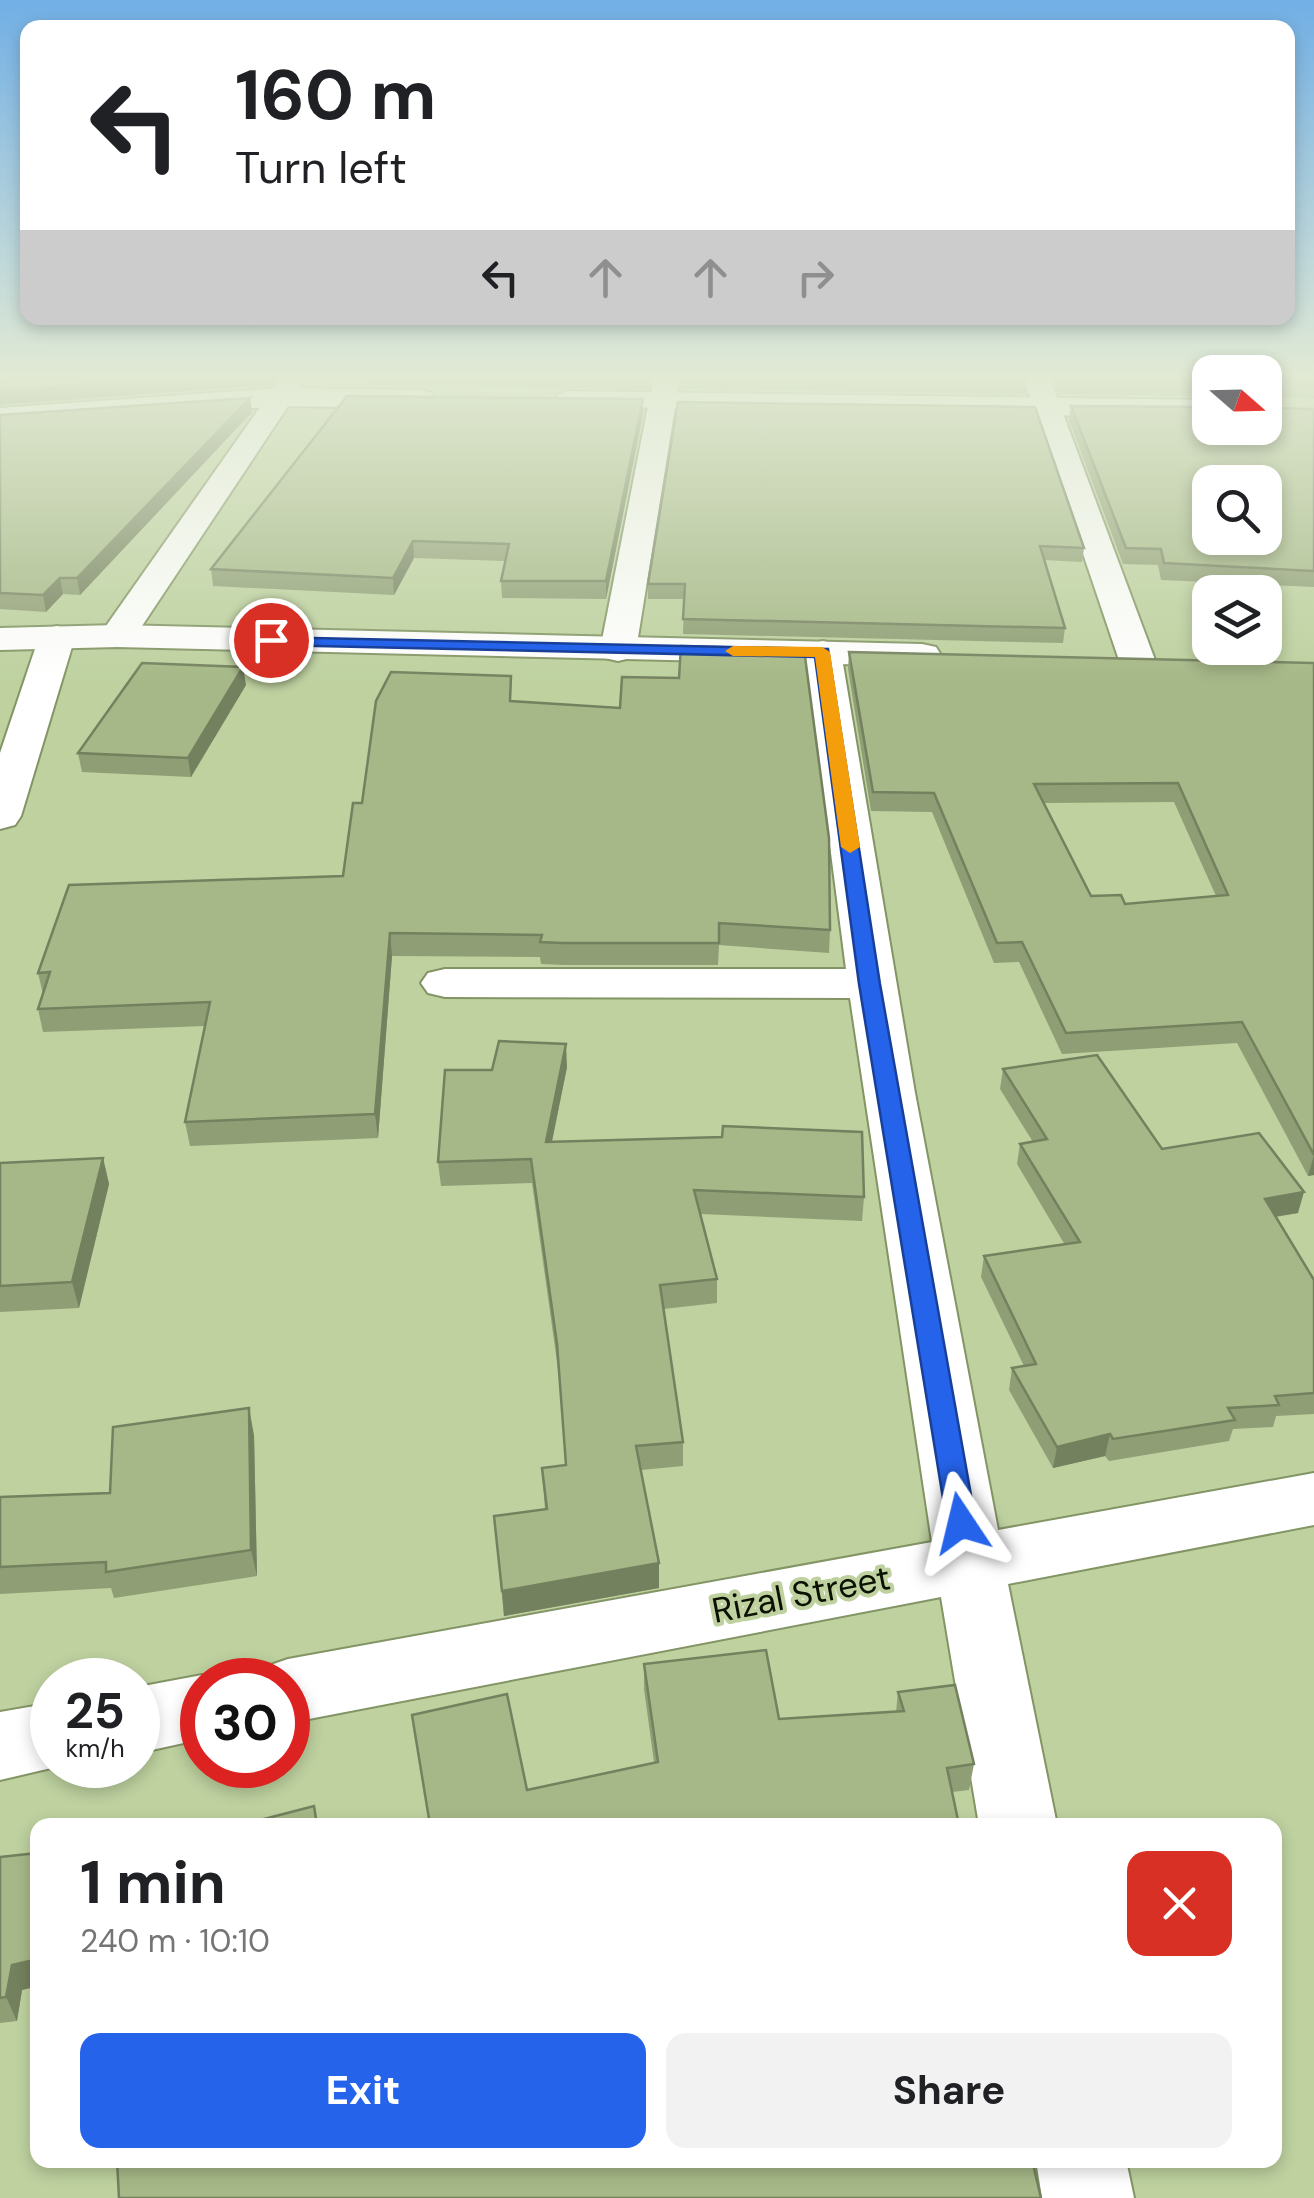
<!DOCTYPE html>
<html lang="en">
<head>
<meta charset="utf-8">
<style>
	body { margin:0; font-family:"DM Sans",sans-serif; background:#f2f2f2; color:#202124; height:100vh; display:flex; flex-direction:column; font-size:38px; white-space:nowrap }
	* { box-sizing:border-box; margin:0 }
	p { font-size:32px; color:#757577 }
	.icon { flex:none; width:55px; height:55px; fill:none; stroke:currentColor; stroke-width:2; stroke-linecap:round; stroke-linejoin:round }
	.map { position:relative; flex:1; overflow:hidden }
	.sheet { position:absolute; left:30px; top:1818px; width:1252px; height:350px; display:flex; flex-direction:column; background:#fff; border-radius:20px; box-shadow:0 5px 15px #0003 }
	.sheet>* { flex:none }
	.banner { position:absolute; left:20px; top:20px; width:1275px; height:305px; border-radius:20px; box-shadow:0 5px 15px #0003; background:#fff; color:#202124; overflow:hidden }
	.needle { width:65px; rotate:110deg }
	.buttons { position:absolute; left:1192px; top:355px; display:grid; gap:20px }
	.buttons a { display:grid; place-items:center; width:90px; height:90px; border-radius:20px; background:#fff; box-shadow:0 5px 15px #0003; font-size:50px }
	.speed { position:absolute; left:30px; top:1658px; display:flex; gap:20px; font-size:50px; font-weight:700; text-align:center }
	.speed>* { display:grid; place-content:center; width:130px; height:130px; border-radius:50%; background:#fff; box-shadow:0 5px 15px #0003; line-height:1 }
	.speed small { font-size:25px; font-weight:400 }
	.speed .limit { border:15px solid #d22; background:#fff; color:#111 }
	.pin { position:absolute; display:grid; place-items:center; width:85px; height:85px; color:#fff; margin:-42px; border:5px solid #fff; border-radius:50%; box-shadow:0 2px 10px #0007 }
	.me { position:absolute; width:110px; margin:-55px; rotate:350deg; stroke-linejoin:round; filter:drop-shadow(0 0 8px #0008) }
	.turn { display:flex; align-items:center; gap:35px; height:210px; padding:0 50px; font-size:45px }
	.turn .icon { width:130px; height:130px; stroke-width:2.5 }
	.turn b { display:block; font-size:70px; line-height:85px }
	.lanes { display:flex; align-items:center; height:95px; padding:0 50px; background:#0003; justify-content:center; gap:50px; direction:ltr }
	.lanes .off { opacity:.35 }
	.round { display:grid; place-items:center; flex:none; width:105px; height:105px; border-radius:20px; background:#f2f2f2 }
	.summary { display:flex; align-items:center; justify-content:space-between; height:170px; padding:0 50px }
	h1 { font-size:60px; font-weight:700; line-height:75px }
	.button { display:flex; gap:20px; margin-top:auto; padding:20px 50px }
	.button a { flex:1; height:115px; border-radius:20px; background:#2563eb; color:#fff; font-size:40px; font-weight:700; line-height:115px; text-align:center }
	.button a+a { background:#f2f2f2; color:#202124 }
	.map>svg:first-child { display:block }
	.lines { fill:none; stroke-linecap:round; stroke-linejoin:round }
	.minor-casing { stroke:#839465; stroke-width:4 }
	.tertiary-casing { stroke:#839465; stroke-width:4 }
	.minor { fill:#fff; fill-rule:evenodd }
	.tertiary { fill:#fff; fill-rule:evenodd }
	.wall { fill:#8f9e74; fill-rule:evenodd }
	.shaded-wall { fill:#74815e }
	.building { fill:#a6b887; stroke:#74815e; stroke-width:2.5; fill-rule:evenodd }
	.route { fill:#2563eb; stroke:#184099; stroke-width:2.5 }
	.slow { fill:#f59e0b }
	.labels { text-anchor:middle; stroke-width:8; stroke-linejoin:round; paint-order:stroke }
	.near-street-label { font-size:35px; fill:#0b1002; stroke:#bed19f }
</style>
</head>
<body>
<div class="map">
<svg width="1314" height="2198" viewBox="0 0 1314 2198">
	<rect width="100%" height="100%" fill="#bed19f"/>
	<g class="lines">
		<g class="minor-casing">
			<g id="minor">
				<polygon points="282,376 308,376 130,644 117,647 104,644 99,636"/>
				<polygon points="654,376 680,376 636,650 631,658 618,661 605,658 600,650"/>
				<polygon points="1023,376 1049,376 1155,660 1150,668 1137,671 1124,668 1119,660"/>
				<polygon points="57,626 70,629 75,637 21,816 15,825 0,829 0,753 39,637 44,629"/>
				<polygon points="823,641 836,644 841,652 915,1093 998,1530 1314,1473 1314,1525 1008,1584 1057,1825 979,1825 941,1597 288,1723 288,1680 256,1680 262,1668 288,1659 932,1542 850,998 445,997 428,993 421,983 428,973 445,969 846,969 805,652 810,644"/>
				<polygon points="202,1675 217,1680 202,1680 202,1739 138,1753 138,1687"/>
				<polygon points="52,1703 52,1765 64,1765 0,1780 0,1712"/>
				<polygon points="1036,2160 1126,2160 1134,2198 1042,2198"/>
			</g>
		</g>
		<g class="tertiary-casing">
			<g id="tertiary">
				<polygon points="281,388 422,390 432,393 436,399 432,405 422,408 281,406 0,426 0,408"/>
				<polygon points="568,391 1210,400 1210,418 558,406 554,400 558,394"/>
				<polygon points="117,625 922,644 936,647 941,655 936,663 922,666 117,647 0,650 0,628"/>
			</g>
		</g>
		<use href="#minor" class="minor"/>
		<use href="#tertiary" class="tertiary"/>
	</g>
	<g class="wall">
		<polygon points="367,376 651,376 648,389 368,385"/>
		<polygon points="682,376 1027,380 1025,394 682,389"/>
		<polygon points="1051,376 1210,376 1210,396 1060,394"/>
		<polygon points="1265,376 1314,376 1314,399 1265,397"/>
		<polygon points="250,398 252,412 80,595 63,594 46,612 0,609 0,415"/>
		<polygon points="643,399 643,414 606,599 502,598 501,581 505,561 414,558 394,595 213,586 211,569"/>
		<polygon points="678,402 1084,548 1082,562 1044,560 1065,628 1063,643 683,634 684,599 648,599 648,584"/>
		<polygon points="1071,406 1314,409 1314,587 1161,580 1158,565 1123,564 1069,420"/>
		<path d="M 849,652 L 1314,663 L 1314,1175 L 1308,1176 L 1237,1043 L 1062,1054 L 1019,962 L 994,963 L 932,812 L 871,811 L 848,669 ZM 1174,802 L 1216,896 L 1125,904 L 1091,896 L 1044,803 Z"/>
		<polygon points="246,685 191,777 82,772 78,753"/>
		<polygon points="512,701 830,930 829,953 719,945 718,965 563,965 541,964 540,957 392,956 378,1138 190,1146 185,1122 205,1026 43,1032 38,1009 43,994 38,973 343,876 362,803"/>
		<polygon points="567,1067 552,1142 864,1197 862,1221 701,1214 717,1279 717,1303 663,1309 683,1442 683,1466 641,1470 659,1563 659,1588 504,1616 494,1516 545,1510 542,1468 566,1465 558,1369 532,1183 441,1186 438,1162 492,1070"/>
		<polygon points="1003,1069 1162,1149 1298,1213 1276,1217 1314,1280 1314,1414 1276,1416 1273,1427 1233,1429 1229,1441 1109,1461 1105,1456 1053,1468 1009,1390 1012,1368 1024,1366 981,1277 984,1256 1065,1245 1017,1164 1020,1144 1033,1142 1000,1089"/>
		<polygon points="103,1158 109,1184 79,1308 0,1312 0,1163"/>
		<polygon points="254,1435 257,1576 114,1598 111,1588 0,1594 0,1497 110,1493"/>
		<polygon points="644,1664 779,1719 896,1712 898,1692 974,1764 969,1790 952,1792 527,1790 654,1762 644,1689"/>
		<polygon points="38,1853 38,1986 22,1990 17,2021 0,2023 0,1857"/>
	</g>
	<g class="shaded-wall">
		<polygon points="205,376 278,376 271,385 0,405 0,391"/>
		<polygon points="250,398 252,412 80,595 77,578"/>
		<polygon points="643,399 643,414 606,599 606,581"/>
		<polygon points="413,541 414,558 394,595 393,578"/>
		<polygon points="60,578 63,594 46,612 43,595"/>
		<polygon points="243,667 246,685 191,777 188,758"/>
		<polygon points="390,933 392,956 378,1138 375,1114"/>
		<polygon points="566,1044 567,1067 547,1165 546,1142"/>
		<polygon points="1314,1155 1314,1175 1308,1176"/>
		<polygon points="103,1158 109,1184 79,1308 72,1282"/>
		<polygon points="1304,1192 1298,1213 1259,1219 1265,1199"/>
		<polygon points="249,1408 254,1435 257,1576 251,1550"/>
		<polygon points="1110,1434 1105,1456 1053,1468 1057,1447"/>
		<polygon points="659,1563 659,1588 504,1616 502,1591"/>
		<polygon points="38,1959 38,1986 22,1990 17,2021 6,1997 12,1965"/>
	</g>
	<g class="building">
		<polygon points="0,376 205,376 0,391"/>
		<polygon points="710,376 1026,376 1027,380"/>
		<polygon points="1059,376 1210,376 1210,382 1062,380"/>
		<polygon points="1265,376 1314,376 1314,385 1268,383 1265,386"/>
		<polygon points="347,396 643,399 606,581 501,581 509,544 413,541 393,578 211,569"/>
		<polygon points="250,398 77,578 60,578 43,595 0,593 0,415"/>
		<polygon points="678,402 1035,407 1084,548 1040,546 1065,628 683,619 685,584 648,584"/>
		<path d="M 1071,406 L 1210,407 L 1210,428 L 1265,428 L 1265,406 L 1268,408 L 1314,409 L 1314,571 L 1164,563 L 1161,549 L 1126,548 ZM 1210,482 L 1265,482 L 1265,538 L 1210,538 Z"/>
		<polygon points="681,646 804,649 829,838 830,930 719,923 719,943 562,943 540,942 542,935 390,933 375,1114 185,1122 210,1002 38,1009 50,972 38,973 69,885 343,876 353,803 362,803 376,701 391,672 511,676 510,701 620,708 622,677 679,678"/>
		<path d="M 849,652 L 1314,663 L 1314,1155 L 1242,1022 L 1066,1033 L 1022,942 L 997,943 L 934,793 L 873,792 ZM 1178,783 L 1228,895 L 1125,904 L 1121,895 L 1091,896 L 1034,784 Z"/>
		<polygon points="142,663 243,667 188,758 78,753"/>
		<polygon points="499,1041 566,1044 546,1142 722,1137 723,1126 862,1132 864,1197 694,1190 717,1279 660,1285 683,1442 636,1446 659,1563 502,1591 494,1516 547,1509 542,1468 566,1465 557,1344 531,1159 438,1162 445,1070 492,1070"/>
		<polygon points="1097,1055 1162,1149 1259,1133 1304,1192 1265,1199 1314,1280 1314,1393 1275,1396 1279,1405 1228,1408 1235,1420 1113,1439 1110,1434 1057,1447 1012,1368 1036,1364 984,1256 1080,1242 1020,1144 1047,1139 1003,1069"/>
		<polygon points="103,1158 72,1282 0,1286 0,1163"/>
		<polygon points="249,1408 251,1550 106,1572 106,1562 0,1567 0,1497 110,1493 113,1427"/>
		<polygon points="766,1650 779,1719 904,1711 898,1692 955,1685 974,1764 947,1768 959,1825 430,1825 412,1715 507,1694 527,1790 658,1762 644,1664"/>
		<polygon points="314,1806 317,1825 241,1825"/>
		<polygon points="38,1853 38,1959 12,1965 6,1997 0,1998 0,1857"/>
		<polygon points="117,2160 313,2160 314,2162 322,2160 1032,2160 1041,2198 119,2198"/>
	</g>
	<linearGradient id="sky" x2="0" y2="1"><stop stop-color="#71afe5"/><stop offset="0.55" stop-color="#e2ead4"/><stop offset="1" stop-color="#e2ead4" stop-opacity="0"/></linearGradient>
	<rect width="1314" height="684" fill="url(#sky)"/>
	<polygon class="route" points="266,637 828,649 880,984 976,1523 972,1532 961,1535 951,1532 947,1523 859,984 815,657 271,645 266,644"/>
	<polygon class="slow" points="822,647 830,652 860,847 850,853 841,847 815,657 733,656 725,651 733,646"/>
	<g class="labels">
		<g class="near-street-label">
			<text transform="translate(801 1594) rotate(-11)" y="12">Rizal Street</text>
		</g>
	</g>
</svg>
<div class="buttons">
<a><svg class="needle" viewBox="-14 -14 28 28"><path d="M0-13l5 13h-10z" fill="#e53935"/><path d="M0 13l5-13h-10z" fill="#757577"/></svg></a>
<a><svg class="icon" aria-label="search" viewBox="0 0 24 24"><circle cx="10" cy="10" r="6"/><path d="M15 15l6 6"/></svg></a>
<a><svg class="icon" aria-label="layers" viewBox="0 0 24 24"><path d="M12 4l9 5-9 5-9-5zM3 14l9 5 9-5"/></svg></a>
</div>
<div class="speed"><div>25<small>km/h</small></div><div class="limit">30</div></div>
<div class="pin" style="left:271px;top:640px;background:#d93025"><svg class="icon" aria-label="arrive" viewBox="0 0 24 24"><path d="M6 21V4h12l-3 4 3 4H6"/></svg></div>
<svg class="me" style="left:961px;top:1523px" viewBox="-20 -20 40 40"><path d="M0-17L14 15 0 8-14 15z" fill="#2563eb" stroke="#fff" stroke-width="4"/></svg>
<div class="banner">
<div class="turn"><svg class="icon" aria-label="left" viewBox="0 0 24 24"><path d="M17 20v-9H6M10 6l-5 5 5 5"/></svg><div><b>160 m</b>Turn left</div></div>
<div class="lanes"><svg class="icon" aria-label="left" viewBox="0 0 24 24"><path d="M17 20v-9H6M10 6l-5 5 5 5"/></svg><svg class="icon off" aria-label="ahead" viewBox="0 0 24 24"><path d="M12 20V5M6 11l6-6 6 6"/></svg><svg class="icon off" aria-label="ahead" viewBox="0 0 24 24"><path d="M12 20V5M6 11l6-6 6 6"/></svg><svg class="icon off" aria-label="right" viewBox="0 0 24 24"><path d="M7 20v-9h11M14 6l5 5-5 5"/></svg></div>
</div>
<section class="sheet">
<div class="summary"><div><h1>1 min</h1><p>240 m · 10:10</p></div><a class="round" style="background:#d93025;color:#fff"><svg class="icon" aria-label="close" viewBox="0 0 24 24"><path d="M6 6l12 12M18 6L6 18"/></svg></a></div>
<div class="button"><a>Exit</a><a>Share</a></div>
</section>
</div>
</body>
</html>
